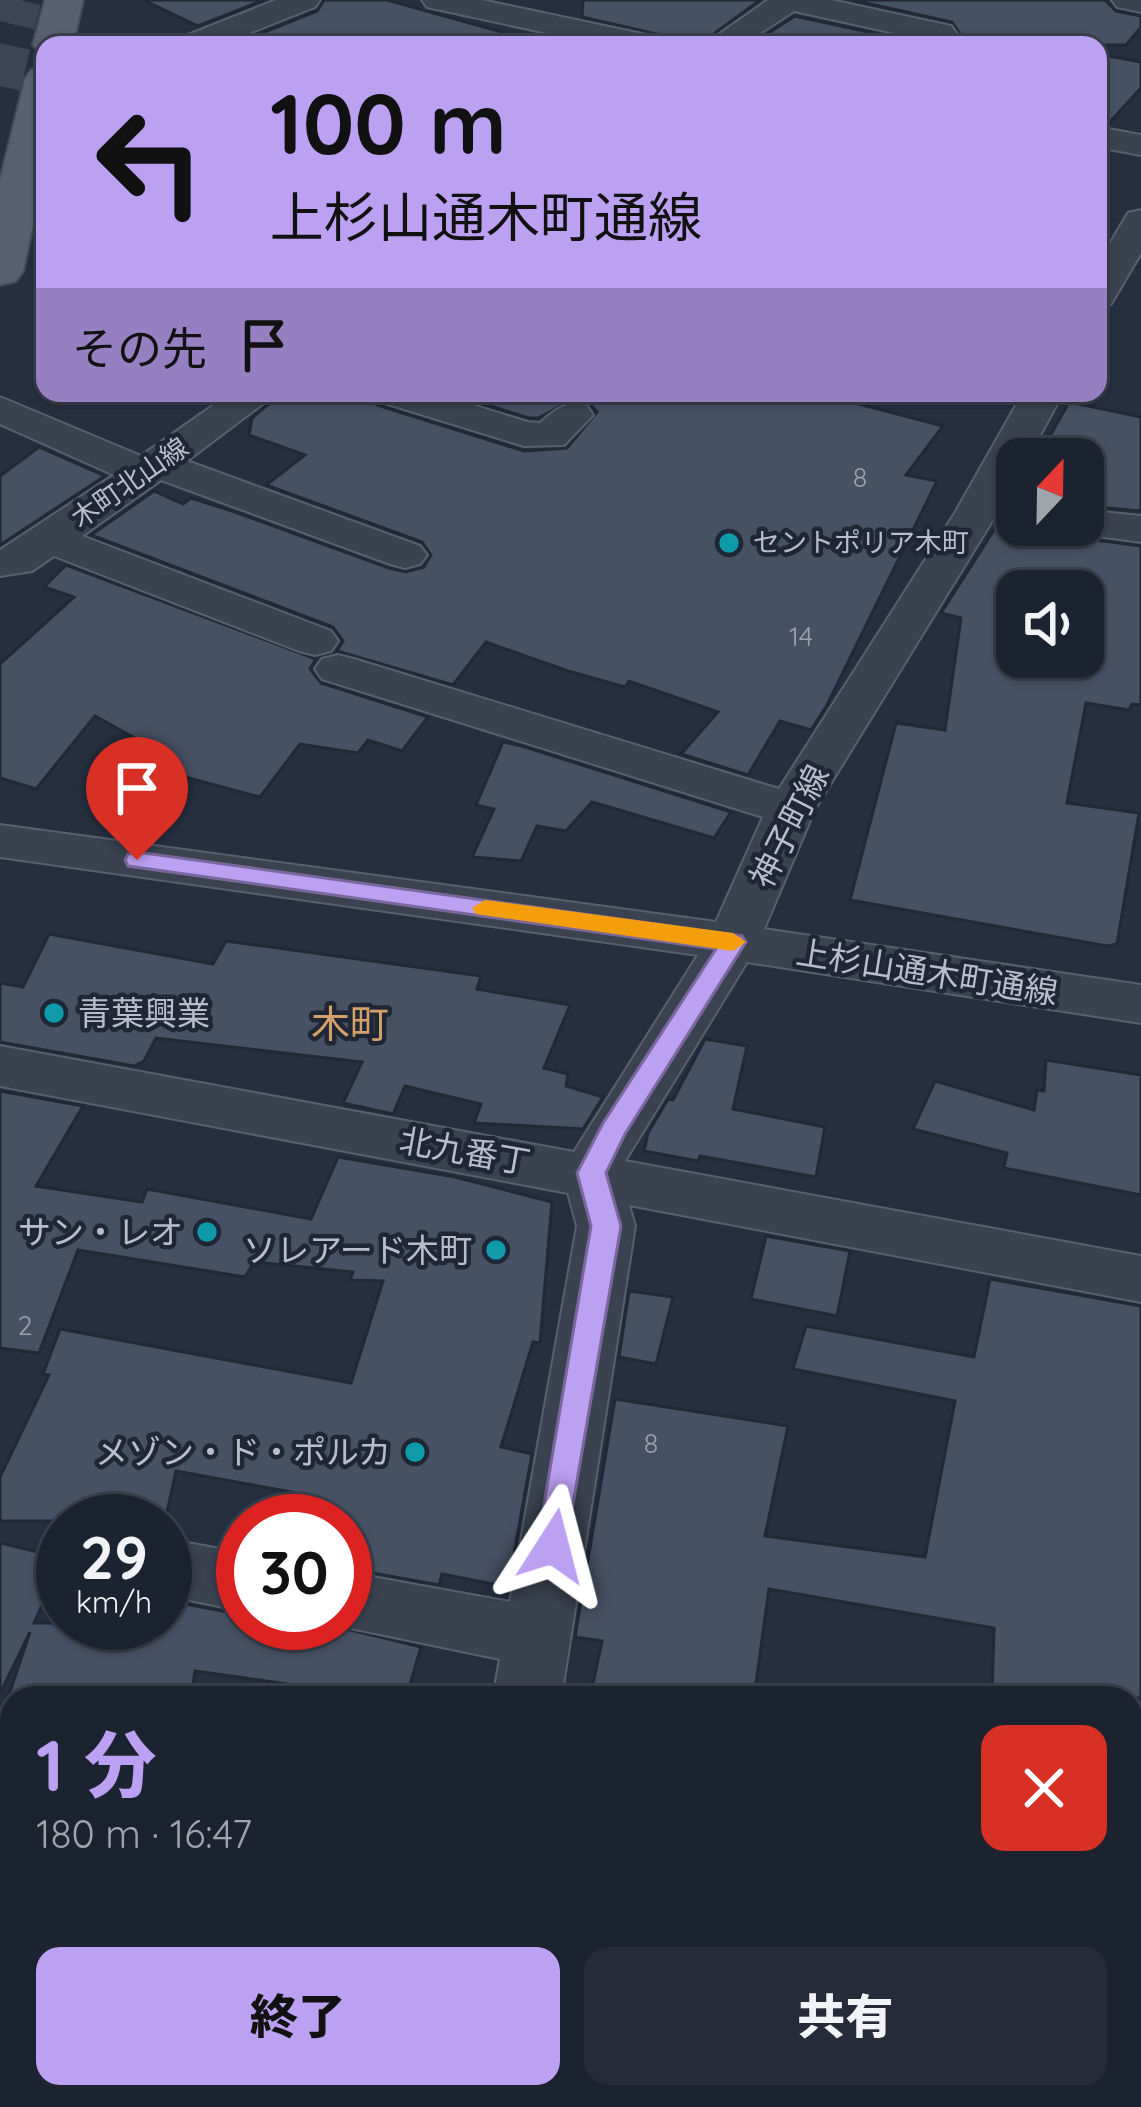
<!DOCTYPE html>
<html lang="ja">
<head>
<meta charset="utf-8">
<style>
	body { margin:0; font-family:Quicksand,"Noto Sans JP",sans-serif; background:#252b38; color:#f1f3f6; height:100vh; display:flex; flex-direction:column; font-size:45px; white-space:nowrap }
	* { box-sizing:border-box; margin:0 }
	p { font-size:39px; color:#a0a4ab }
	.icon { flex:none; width:66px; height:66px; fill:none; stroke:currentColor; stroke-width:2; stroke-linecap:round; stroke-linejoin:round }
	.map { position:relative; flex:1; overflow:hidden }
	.panel { position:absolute; left:0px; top:1686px; width:1143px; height:423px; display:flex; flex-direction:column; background:#1c2330; border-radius:36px 36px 0 0; box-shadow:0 3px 9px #0004,0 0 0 3px #3a404c }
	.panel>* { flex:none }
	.top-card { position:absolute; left:36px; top:36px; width:1071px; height:366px; border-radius:24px; box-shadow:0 3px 9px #0004,0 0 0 3px #3a404c; background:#bca0f2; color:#111; overflow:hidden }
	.needle { width:78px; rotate:22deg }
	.tools { position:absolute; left:996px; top:438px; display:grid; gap:24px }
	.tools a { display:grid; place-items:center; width:108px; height:108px; border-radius:24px; background:#1c2330; box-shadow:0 3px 9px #0004,0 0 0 3px #3a404c; font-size:60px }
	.speed { position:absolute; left:36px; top:1494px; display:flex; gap:24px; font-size:60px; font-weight:700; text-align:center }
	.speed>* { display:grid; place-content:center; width:156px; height:156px; border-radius:50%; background:#1c2330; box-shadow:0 3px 9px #0004,0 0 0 3px #3a404c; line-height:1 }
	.speed small { font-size:30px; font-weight:400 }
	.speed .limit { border:18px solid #d22; background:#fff; color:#111 }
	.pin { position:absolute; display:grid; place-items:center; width:102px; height:102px; color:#fff; margin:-123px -51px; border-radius:50% 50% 50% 0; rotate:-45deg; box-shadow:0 0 12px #0007 }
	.pin .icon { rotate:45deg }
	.me { position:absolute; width:132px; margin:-66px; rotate:9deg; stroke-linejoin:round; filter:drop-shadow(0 0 9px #0008) }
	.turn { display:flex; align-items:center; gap:42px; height:252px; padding:0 36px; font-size:54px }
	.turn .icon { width:156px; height:156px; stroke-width:2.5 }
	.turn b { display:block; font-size:84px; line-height:102px }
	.then { display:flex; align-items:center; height:114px; padding:0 36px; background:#0003; gap:24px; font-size:45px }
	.round { display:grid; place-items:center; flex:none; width:126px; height:126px; border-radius:24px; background:#252b38 }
	.head { display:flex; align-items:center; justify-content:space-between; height:204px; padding:0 36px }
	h1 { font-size:72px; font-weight:800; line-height:90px; color:#bca0f2 }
	.action { display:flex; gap:24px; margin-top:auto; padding:24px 36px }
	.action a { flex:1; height:138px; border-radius:24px; background:#bca0f2; color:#111; font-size:48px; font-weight:800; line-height:138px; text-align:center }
	.action a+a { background:#252b38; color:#f1f3f6 }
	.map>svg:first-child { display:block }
	.green { fill:#283c41 }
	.building { fill:#475164; stroke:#212837; stroke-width:3; fill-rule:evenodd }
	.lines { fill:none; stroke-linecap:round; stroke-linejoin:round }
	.major-tunnel { stroke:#3c4455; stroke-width:42; stroke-dasharray:42 21; stroke-linecap:butt }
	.minor-casing { stroke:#585f6d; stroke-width:4 }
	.major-casing { stroke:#444a59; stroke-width:4 }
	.minor { fill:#3a4250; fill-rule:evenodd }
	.major { fill:#586070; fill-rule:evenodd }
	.route { fill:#bca0f2; stroke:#7a689d; stroke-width:3 }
	.slow { fill:#f59e0b }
	.culture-dot { fill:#0f9aa8; stroke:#1f2635; stroke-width:4.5 }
	.labels { text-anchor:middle; stroke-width:9; stroke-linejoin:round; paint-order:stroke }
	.number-label { font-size:27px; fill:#9ba2b0 }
	.far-street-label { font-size:27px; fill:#b7bdca; stroke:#1f2635 }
	.far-poi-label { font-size:27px; fill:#b7bdca; stroke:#1f2635; text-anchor:start }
	.street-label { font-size:33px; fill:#b7bdca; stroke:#1f2635 }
	.poi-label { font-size:33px; fill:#b7bdca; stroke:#1f2635; text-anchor:end }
	.quarter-label { font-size:39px; fill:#d4a069; stroke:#1f2635 }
</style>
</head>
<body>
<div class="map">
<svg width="1141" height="2107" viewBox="0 0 1141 2107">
	<rect width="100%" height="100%" fill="#262f40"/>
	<polygon class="green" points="1131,1896 1141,1899 1141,2107 1075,2107 1047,2097 1131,2097"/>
	<g class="building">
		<polygon points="143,0 264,0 198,26"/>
		<polygon points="324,0 387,0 502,32 501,45 234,44 317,11"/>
		<polygon points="583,0 760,0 700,44 582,17"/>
		<polygon points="852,0 1105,0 1116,11 1141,16 1141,27 1126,45 945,45 960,34 952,22"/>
		<polygon points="795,16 928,45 750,45"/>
		<polygon points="1098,54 1141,62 1141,88 1108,124 1098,123"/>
		<polygon points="281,393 368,393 377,405 524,451 567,448 597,412 588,402 573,400 538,418 529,418 448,393 817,393 943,426 906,475 937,481 827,705 811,730 780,721 748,775 681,754 718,712 629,681 625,687 568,671 486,642 453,685 337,651 343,641 333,627 91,535 154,491 183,504 191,498 232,511 389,568 406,572 424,567 431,555 422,542 266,485 305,455 249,435 252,418"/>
		<polygon points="1069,402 1141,417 1141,511 1083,506 1083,459 1037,459"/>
		<polygon points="39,447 105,476 0,545 0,476"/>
		<path d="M 1017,494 L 1017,525 L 1059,525 L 1067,536 L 1141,546 L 1141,705 L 1132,704 L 1129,710 L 1086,703 L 1067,803 L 1139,813 L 1117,944 L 1107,946 L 850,900 L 896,723 L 945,730 L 961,618 L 941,613 ZM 1017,591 L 1083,591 L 1083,657 L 1017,657 Z"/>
		<polygon points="66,565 316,659 310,669 321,683 428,717 402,751 368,740 358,753 300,744 260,797 170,773 176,761 95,716 36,789 0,778 0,664 74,597 44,587"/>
		<polygon points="503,742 522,746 731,812 714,838 592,802 566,831 537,826 521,861 472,857 494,809 476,805"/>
		<polygon points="49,934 213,964 226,941 481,976 477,989 570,1005 544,1068 568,1074 566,1086 603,1097 583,1129 474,1123 481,1104 405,1086 393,1114 343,1103 362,1062 156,1038 144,1061 134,1066 0,1042 0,983 23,987"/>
		<polygon points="705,1039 747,1046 733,1109 825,1127 816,1177 700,1156 698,1161 644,1151 648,1133 668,1099 673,1100"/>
		<polygon points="1046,1060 1141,1075 1141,1195 1004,1168 1007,1153 913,1129 935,1081 1034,1110 1037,1090 1044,1091"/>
		<polygon points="0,1091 83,1106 36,1186 142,1202 147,1189 311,1219 338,1157 455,1177 552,1202 540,1343 533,1342 501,1447 532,1454 508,1587 442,1574 439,1585 345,1568 345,1521 282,1521 291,1492 176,1471 165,1521 0,1521 0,1477 49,1375 43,1374 60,1329 351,1383 383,1281 350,1280 353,1272 254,1262 245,1277 78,1250 39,1353 0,1348"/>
		<polygon points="766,1236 850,1251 837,1316 751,1299"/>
		<polygon points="990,1279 1141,1306 1141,1698 992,1698 994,1628 769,1589 754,1698 590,1698 602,1641 575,1637 615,1399 788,1426 765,1536 925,1557 955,1401 793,1369 806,1326 974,1357"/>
		<polygon points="629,1291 673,1297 656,1364 619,1357"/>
		<polygon points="0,1543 63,1558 34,1623 165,1623 165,1600 243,1615 243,1623 322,1623 421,1647 406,1698 344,1698 287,1684 195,1671 191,1698 8,1698 30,1632 0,1694"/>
	</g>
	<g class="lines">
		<polyline class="major-tunnel" points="0,86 20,0"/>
		<g class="minor-casing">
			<g id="minor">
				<polygon points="276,0 320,0 315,7 219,45 175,45 180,38"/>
				<polygon points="422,0 482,0 647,35 663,45 602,45 427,7"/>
				<polygon points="768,0 831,0 951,26 956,33 940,43 794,11 742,45 704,45"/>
				<polygon points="1112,0 1141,0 1141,12 1117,7"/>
				<polygon points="1098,127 1141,135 1141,155 1098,147"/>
				<polygon points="1141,210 1141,253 1111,304 1098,307 1098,264 1128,213"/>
				<polygon points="231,393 277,393 187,461 420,546 427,555 420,564 405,568 390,564 161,480 82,536 331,631 338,641 331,651 315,655 299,651 54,556 32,571 0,576 0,550 114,475 0,424 0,397 141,456"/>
				<path d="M 372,393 L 433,393 L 528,422 L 540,423 C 556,409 565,401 587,406 L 593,415 L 564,445 L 524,446 L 378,401 Z"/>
				<polygon points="1023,393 1063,393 1027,459 1017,459 1017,477 997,513 815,809 764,929 1141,985 1141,1023 747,962 625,1161 1141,1256 1141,1302 629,1205 635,1226 561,1698 493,1698 500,1659 326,1623 345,1623 345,1572 510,1602 577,1226 568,1193 0,1086 0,1046 574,1152 698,955 0,857 0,825 716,922 763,817 322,679 315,669 322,659 338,655 354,659 779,789 955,513"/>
				<polygon points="1083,510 1141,516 1141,542 1068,532 1063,525 1083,525"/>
				<polygon points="165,1539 243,1553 243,1611 165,1595"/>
				<polygon points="0,1987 12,1988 12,2064 0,2061"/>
				<polygon points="318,2097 495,2097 493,2107 322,2107"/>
			</g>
		</g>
		<g class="major-casing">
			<g id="major">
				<polygon points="45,0 83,0 73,45 45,45 45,55 33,45"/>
				<polygon points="45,67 45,170 23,271 16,281 0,285 0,180 25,79 31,70"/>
			</g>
		</g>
		<use href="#minor" class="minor"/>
		<use href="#major" class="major"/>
	</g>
	<polygon class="route" points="137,852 742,936 746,942 625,1134 606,1173 621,1226 564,1556 553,1560 541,1556 537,1546 591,1226 577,1173 603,1123 716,949 128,866 125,860 128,854"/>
	<polygon class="slow" points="485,900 733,933 746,942 733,951 476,914 472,908"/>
	<g class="culture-dot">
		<circle cx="729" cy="543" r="12"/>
		<circle cx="54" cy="1013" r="12"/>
		<circle cx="207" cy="1232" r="12"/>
		<circle cx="496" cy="1250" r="12"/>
		<circle cx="415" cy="1452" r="12"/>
	</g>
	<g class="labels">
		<g class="number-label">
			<text x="860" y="487">8</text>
			<text x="801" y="646">14</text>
			<text x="25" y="1335">2</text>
			<text x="651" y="1453">8</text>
		</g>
		<g class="far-street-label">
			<text transform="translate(130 483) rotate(-35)" y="9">木町北山線</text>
		</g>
		<g class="far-poi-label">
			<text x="753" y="552">セントポリア木町</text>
		</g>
		<g class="street-label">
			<text transform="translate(789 826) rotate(-63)" y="12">神子町線</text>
			<text transform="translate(927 972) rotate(9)" y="12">上杉山通木町通線</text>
			<text transform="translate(465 1151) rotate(10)" y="12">北九番丁</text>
		</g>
		<g class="poi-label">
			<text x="78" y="1025" text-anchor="start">青葉興業</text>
			<text x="183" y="1244">サン・レオ</text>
			<text x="472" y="1262">ソレアード木町</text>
			<text x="391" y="1464">メゾン・ド・ポルカ</text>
		</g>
		<g class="quarter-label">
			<text x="350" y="1038">木町</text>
		</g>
	</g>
</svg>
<div class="tools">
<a><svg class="needle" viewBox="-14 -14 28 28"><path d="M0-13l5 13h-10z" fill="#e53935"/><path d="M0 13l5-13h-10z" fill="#a0a4ab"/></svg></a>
<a><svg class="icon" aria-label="sound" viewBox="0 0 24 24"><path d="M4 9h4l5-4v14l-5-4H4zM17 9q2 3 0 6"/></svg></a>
</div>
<div class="speed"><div>29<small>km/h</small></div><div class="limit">30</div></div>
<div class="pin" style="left:137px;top:860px;background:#d93025"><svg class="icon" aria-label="arrive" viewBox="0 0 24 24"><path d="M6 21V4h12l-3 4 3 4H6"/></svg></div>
<svg class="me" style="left:553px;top:1546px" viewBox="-20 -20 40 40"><path d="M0-17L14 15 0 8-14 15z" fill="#bca0f2" stroke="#fff" stroke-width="4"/></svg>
<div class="top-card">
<div class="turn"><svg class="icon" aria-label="left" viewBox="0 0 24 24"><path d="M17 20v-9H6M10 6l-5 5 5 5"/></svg><div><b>100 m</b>上杉山通木町通線</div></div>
<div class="then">その先<svg class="icon" aria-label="arrive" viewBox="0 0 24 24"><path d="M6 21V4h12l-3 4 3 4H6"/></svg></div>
</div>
<section class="panel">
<div class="head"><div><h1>1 分</h1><p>180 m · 16:47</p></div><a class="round" style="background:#d93025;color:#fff"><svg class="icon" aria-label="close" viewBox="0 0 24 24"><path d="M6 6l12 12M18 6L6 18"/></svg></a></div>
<div class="action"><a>終了</a><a>共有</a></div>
</section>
</div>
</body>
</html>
